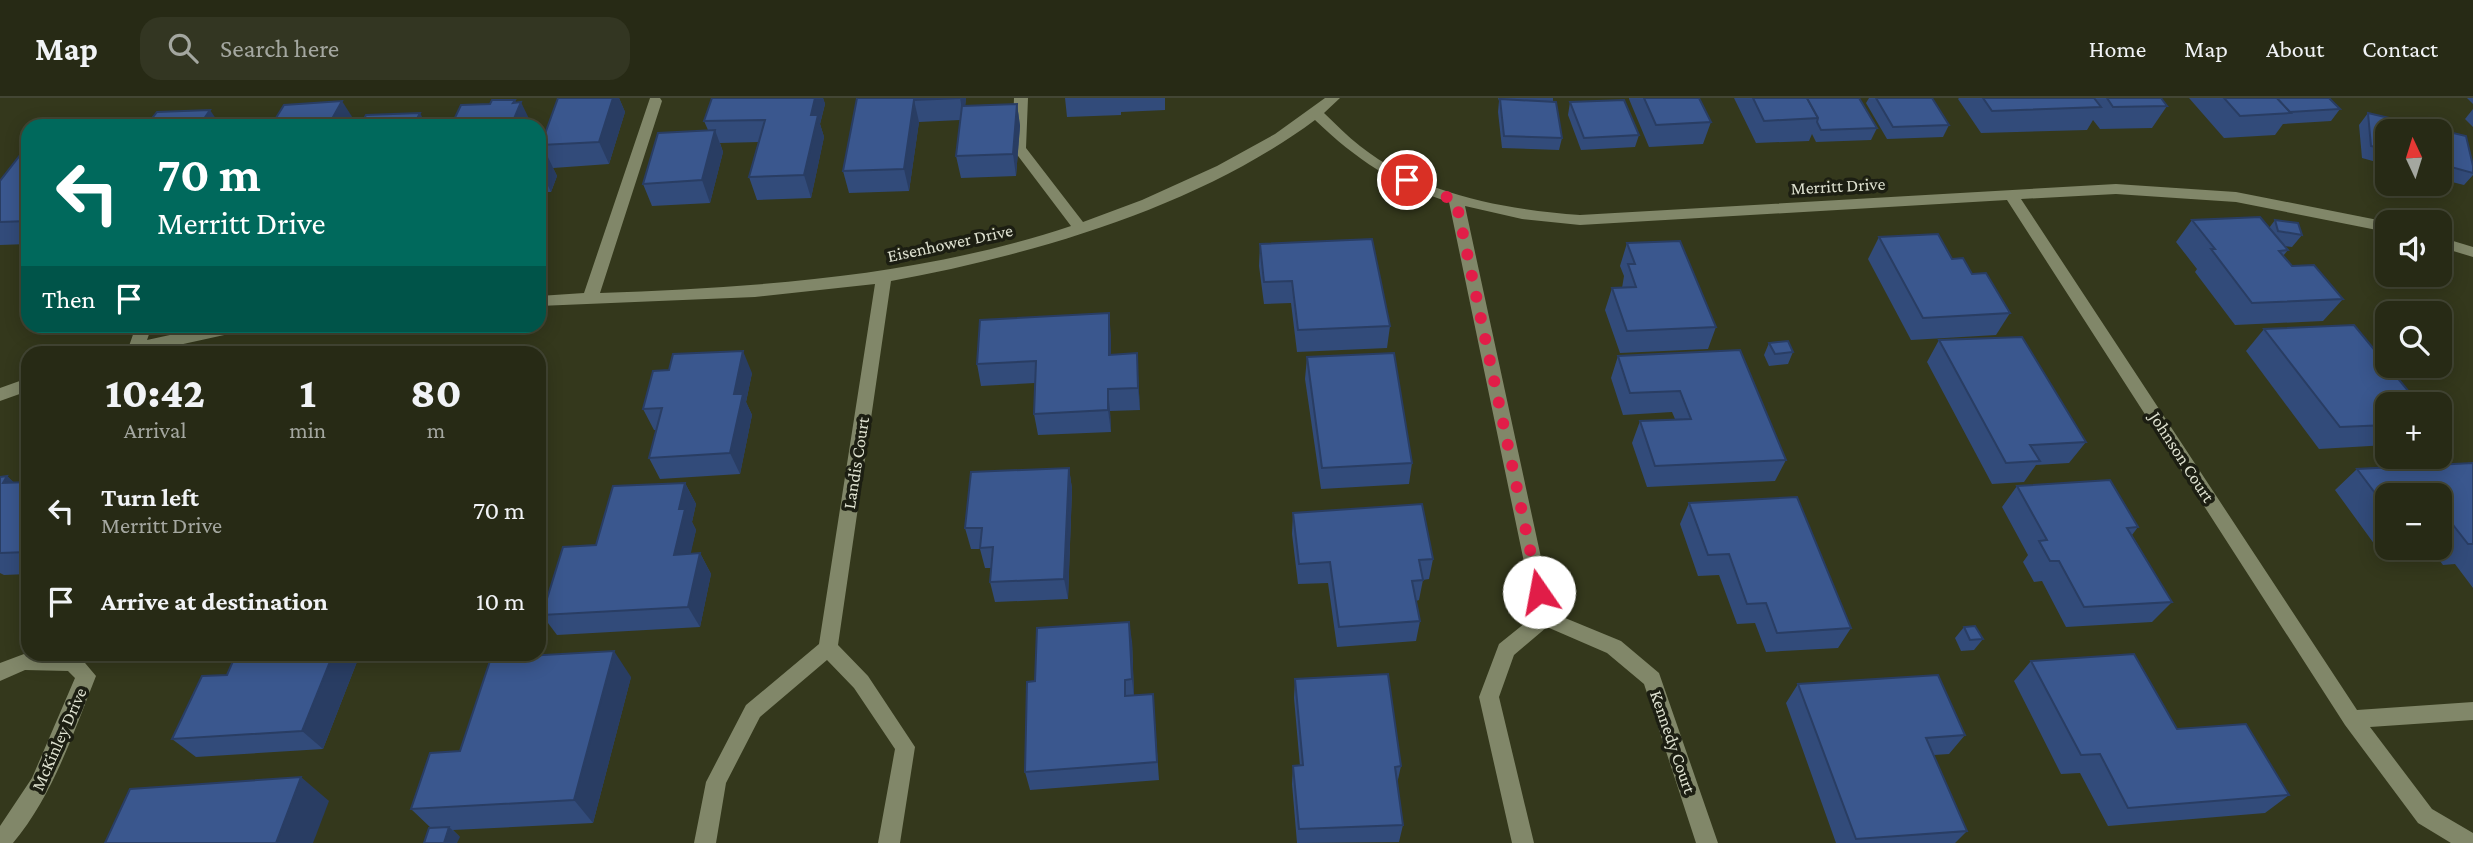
<!DOCTYPE html>
<html lang="en">
<head>
<meta charset="utf-8">
<style>
	body { margin:0; font-family:"Crimson Pro",serif; background:#333622; color:#f1f3f6; height:100vh; display:flex; flex-direction:column; font-size:26px; white-space:nowrap }
	* { box-sizing:border-box; margin:0 }
	p { font-size:23px; color:#a4a7a0 }
	.icon { flex:none; width:38px; height:38px; fill:none; stroke:currentColor; stroke-width:2; stroke-linecap:round; stroke-linejoin:round }
	.map { position:relative; flex:1; overflow:hidden }
	.drawer { position:absolute; left:21px; top:248px; width:525px; height:315px; display:flex; flex-direction:column; background:#272a15; border-radius:21px; box-shadow:0 4px 18px #0003,0 0 0 2px #434634 }
	.drawer>* { flex:none }
	.hud { position:absolute; left:21px; top:21px; width:525px; height:214px; border-radius:21px; box-shadow:0 4px 18px #0003,0 0 0 2px #434634; background:#00695c; color:#fff; overflow:hidden }
	.needle { width:46px; rotate:356deg }
	.fabs { position:absolute; left:2375px; top:21px; display:grid; gap:14px }
	.fabs a { display:grid; place-items:center; width:77px; height:77px; border-radius:14px; background:#272a15; box-shadow:0 4px 18px #0003,0 0 0 2px #434634; font-size:35px }
	.pin { position:absolute; display:grid; place-items:center; width:60px; height:60px; color:#fff; margin:-30px; border:4px solid #fff; border-radius:50%; box-shadow:0 2px 7px #0007 }
	.me { position:absolute; width:77px; margin:-38px; rotate:348deg; stroke-linejoin:round; filter:drop-shadow(0 0 5px #0008) }
	.turn { display:flex; align-items:center; gap:24px; height:147px; padding:0 21px; font-size:32px }
	.turn .icon { width:91px; height:91px; stroke-width:2.5 }
	.turn b { display:block; font-size:49px; line-height:60px }
	.then { display:flex; align-items:center; height:66px; padding:0 21px; background:#0003; gap:14px; font-size:26px }
	.eta { display:flex; justify-content:space-evenly; align-items:center; height:119px; text-align:center }
	.eta b { font-size:42px; font-weight:800; line-height:49px }
	ul { padding:0; list-style:none }
	li { display:flex; align-items:center; gap:21px; height:91px; padding:0 21px }
	li div { flex:1 }
	li b { display:block; font-size:26px }
	li em { font-style:normal }
	header { display:flex; align-items:center; gap:42px; box-sizing:border-box; height:98px; padding:0 35px; background:#272a15; border-bottom:2px solid #434634 }
	header strong { font-size:33px }
	nav { display:flex; gap:38px; margin-inline-start:auto; font-size:24px }
	.search { width:490px; height:63px; background:#333622; display:flex; align-items:center; gap:18px; box-sizing:border-box; padding:0 24px; border-radius:21px; color:#a4a7a0; font-size:26px }
	.map>svg:first-child { display:block }
	.lines { fill:none; stroke-linecap:round; stroke-linejoin:round }
	.minor { fill:#818769; fill-rule:evenodd }
	.wall { fill:#324b7a }
	.shaded-wall { fill:#293d63 }
	.building { fill:#3a578e; stroke:#293d63; stroke-width:2 }
	.route { stroke:#e11d48; stroke-width:12; stroke-dasharray:0 21.6 }
	.labels { text-anchor:middle; stroke-width:7; stroke-linejoin:round; paint-order:stroke }
	.street-label { font-size:18px; fill:#dfe2d1; stroke:#1c1e12 }
</style>
</head>
<body>
<header>
<strong>Map</strong>
<div class="search"><svg class="icon" aria-label="search" viewBox="0 0 24 24"><circle cx="10" cy="10" r="6"/><path d="M15 15l6 6"/></svg>Search here</div>
<nav><a>Home</a><a>Map</a><a>About</a><a>Contact</a></nav>
</header>
<div class="map">
<svg width="2473" height="745" viewBox="0 0 2473 745">
	<rect width="100%" height="100%" fill="#34381c"/>
	<g class="lines">
		<g class="minor">
			<path d="M 650,0 L 660,0 L 662,3 L 600,195 C 760,189 917,179 1071,128 L 1012,50 L 1014,0 L 1028,0 L 1026,50 L 1083,124 L 1142,102 L 1217,68 L 1275,36 L 1325,0 L 1340,0 L 1324,15 C 1336,26 1347,38 1360,48 C 1422,97 1503,111 1580,117 L 2116,86 L 2236,94 L 2388,124 L 2387,134 L 2236,104 L 2116,96 L 2021,101 L 2357,612 L 2473,604 L 2473,622 L 2370,629 L 2432,711 L 2473,735 L 2473,745 L 2451,745 L 2418,725 L 2345,627 L 2007,102 L 1580,127 L 1522,121 L 1465,108 L 1553,515 L 1621,543 L 1659,575 L 1718,745 L 1696,745 L 1644,586 L 1607,555 L 1547,529 L 1514,557 L 1499,599 L 1534,745 L 1512,745 L 1479,599 L 1499,546 L 1535,517 L 1449,104 C 1393,86 1357,62 1315,22 C 1198,109 1033,157 891,183 L 838,547 L 868,578 L 915,649 L 900,745 L 878,745 L 895,651 L 854,590 L 827,562 L 760,619 L 726,685 L 716,745 L 694,745 L 706,684 L 746,607 L 819,546 L 875,186 L 755,199 L 539,208 L 539,198 L 584,195 Z"/>
			<polygon points="248,21 253,22 254,28 240,28 243,22"/>
			<polygon points="2440,139 2473,149 2473,159 2440,149"/>
			<path d="M 136,228 L 152,228 L 147,242 L 211,228 L 248,228 L 240,234 C 198,241 155,256 112,256 L 114,252 L 129,248 Z"/>
			<polygon points="28,280 28,293 0,303 0,290"/>
			<path d="M 24,556 L 73,557 L 80,559 L 96,578 C 73,636 53,697 13,745 L 0,745 L 0,728 L 32,680 L 75,580 L 68,573 L 25,572 L 0,583 L 0,565 Z"/>
		</g>
	</g>
	<g class="wall">
		<polygon points="558,0 619,0 625,14 609,66 553,70 557,78 551,94 546,94 539,111 539,52 543,52 545,55 541,47"/>
		<polygon points="712,0 823,0 825,6 820,26 824,39 811,100 757,102 749,79 759,44 720,45 723,54 710,105 652,108 643,86 708,32 704,23"/>
		<polygon points="857,0 966,0 965,8 1017,6 1020,28 1016,78 961,80 956,58 960,22 919,24 909,93 849,95 843,73"/>
		<polygon points="1065,0 1165,0 1165,12 1121,14 1121,17 1067,19"/>
		<polygon points="1498,0 1553,0 1553,3 1562,40 1559,52 1502,50 1498,14 1499,3"/>
		<polygon points="1629,0 1699,0 1711,24 1703,46 1649,49 1629,1"/>
		<polygon points="1734,0 1859,0 1877,30 1871,42 1816,44 1812,36 1809,43 1756,45"/>
		<polygon points="1869,0 1932,0 1949,27 1943,39 1887,41 1866,5"/>
		<polygon points="1959,0 2161,0 2167,8 2152,30 2100,31 2093,22 2087,32 1981,35 1958,1"/>
		<polygon points="2189,0 2329,0 2340,11 2331,23 2283,26 2275,37 2224,40"/>
		<polygon points="2467,0 2473,0 2473,6"/>
		<polygon points="1570,4 1639,37 1635,49 1581,52 1568,17"/>
		<polygon points="2473,11 2473,29 2465,21"/>
		<polygon points="2368,15 2466,38 2473,68 2473,77 2464,87 2440,81 2440,33 2387,33 2387,67 2362,60 2359,27"/>
		<polygon points="28,47 28,146 0,147 0,83"/>
		<polygon points="2192,122 2269,130 2275,122 2302,137 2292,149 2284,148 2288,152 2283,158 2292,168 2343,201 2323,223 2235,227 2195,174 2197,171 2176,144"/>
		<polygon points="1879,139 1952,161 1972,176 2010,215 1996,237 1911,242 1868,161"/>
		<polygon points="1627,145 1716,229 1708,251 1620,255 1605,212 1612,190 1622,190 1624,178 1620,168"/>
		<polygon points="1260,146 1390,228 1387,250 1297,254 1291,205 1264,206 1259,168"/>
		<polygon points="2264,231 2387,306 2387,347 2319,351 2246,253"/>
		<polygon points="1111,237 1111,257 1138,277 1140,312 1110,313 1111,334 1038,337 1034,316 1035,285 981,288 977,266"/>
		<polygon points="1939,242 2086,344 2069,365 2036,367 2024,384 1992,386 1927,264"/>
		<polygon points="1769,245 1793,254 1788,266 1769,268 1764,257"/>
		<polygon points="1740,252 1786,362 1775,383 1647,389 1632,345 1640,323 1675,321 1672,314 1623,317 1611,280 1618,258"/>
		<polygon points="1307,259 1412,365 1409,386 1321,391 1305,281"/>
		<polygon points="752,275 746,304 752,317 740,376 660,381 649,360 656,332 654,332 643,311"/>
		<polygon points="2473,365 2473,490 2455,466 2443,467 2430,450 2440,450 2440,397 2387,397 2387,446 2375,447 2335,392 2357,371"/>
		<polygon points="1069,370 1072,391 1068,501 995,504 990,484 991,470 985,470 980,451 971,451 965,430"/>
		<polygon points="7,378 14,385 28,384 28,476 4,477 0,475 0,379"/>
		<polygon points="685,385 696,406 692,424 696,432 690,456 700,455 711,476 700,529 557,537 542,517 596,447"/>
		<polygon points="2017,388 2138,429 2132,437 2172,504 2152,524 2066,529 2042,483 2034,484 2023,464 2028,457 2002,409"/>
		<polygon points="1689,405 1851,530 1838,550 1766,554 1755,525 1737,526 1719,477 1698,478 1680,426"/>
		<polygon points="1293,415 1433,461 1429,481 1423,482 1419,502 1416,503 1420,523 1416,543 1337,549 1328,485 1298,486 1292,436"/>
		<polygon points="1964,529 1983,541 1974,552 1961,553 1955,540"/>
		<polygon points="1132,543 1134,597 1153,596 1159,682 1030,692 1025,674 1035,583"/>
		<polygon points="236,556 360,556 323,651 196,659 172,641 227,577"/>
		<polygon points="2031,563 2177,631 2289,697 2265,715 2108,728 2080,675 2061,676 2014,583"/>
		<polygon points="631,579 593,725 453,732 460,739 431,730 411,711 460,653"/>
		<polygon points="1295,581 1401,668 1397,686 1403,727 1399,744 1297,745 1292,686 1293,668 1300,668 1294,600"/>
		<polygon points="1798,586 1965,637 1949,656 1934,657 1967,733 1955,745 1836,745 1786,605"/>
	</g>
	<g class="shaded-wall">
		<polygon points="613,0 619,0 625,14 609,66 599,44"/>
		<polygon points="815,0 823,0 825,6 820,26 824,39 811,100 804,77 811,17"/>
		<polygon points="960,0 966,0 964,22"/>
		<polygon points="515,2 519,10 521,4 532,27 531,28 511,28 513,5"/>
		<polygon points="914,2 919,24 909,93 904,71"/>
		<polygon points="342,3 356,25 354,28 328,28"/>
		<polygon points="1017,6 1020,28 1016,78 1013,56"/>
		<polygon points="210,12 221,28 199,28"/>
		<polygon points="420,15 427,28 413,28"/>
		<polygon points="715,32 723,54 710,105 702,82"/>
		<polygon points="543,52 546,57 546,55 557,78 551,94 540,71 541,55"/>
		<polygon points="539,81 546,94 539,111"/>
		<polygon points="1109,215 1111,237 1111,279 1109,257"/>
		<polygon points="743,253 752,275 746,304 752,317 740,376 730,355 734,296"/>
		<polygon points="1137,255 1138,277 1140,312 1138,290"/>
		<polygon points="1108,291 1110,313 1111,334 1108,312"/>
		<polygon points="1069,370 1072,391 1068,501 1064,481"/>
		<polygon points="7,378 28,397 3,385"/>
		<polygon points="685,385 696,406 692,424 696,432 686,477 674,457 679,411"/>
		<polygon points="700,455 711,476 700,529 688,509"/>
		<polygon points="1129,524 1132,543 1134,601 1132,581"/>
		<polygon points="614,553 631,579 593,725 574,702"/>
		<polygon points="333,556 360,556 323,651 302,633"/>
		<polygon points="301,679 329,703 313,745 276,745"/>
		<polygon points="449,729 460,739 457,745 444,745"/>
	</g>
	<g class="building">
		<polygon points="558,0 613,0 599,44 541,47"/>
		<polygon points="712,0 815,0 811,17 818,17 804,77 749,79 765,22 704,23"/>
		<polygon points="857,0 960,0 914,2 904,71 843,73"/>
		<polygon points="1644,0 1699,0 1711,24 1656,27"/>
		<polygon points="1753,0 1807,0 1818,20 1764,23"/>
		<polygon points="1807,0 1859,0 1877,30 1821,32 1817,24 1818,20"/>
		<polygon points="1876,0 1932,0 1949,27 1893,29"/>
		<polygon points="1983,0 2094,0 2101,9 1992,13"/>
		<polygon points="2107,0 2161,0 2167,8 2113,9"/>
		<polygon points="2224,0 2277,0 2291,15 2240,18"/>
		<polygon points="2277,0 2329,0 2340,11 2290,14"/>
		<polygon points="1500,1 1556,4 1562,40 1504,38"/>
		<polygon points="492,2 515,2 513,5 521,4 511,28 451,28 461,7 490,6"/>
		<polygon points="1624,2 1639,37 1584,40 1570,4"/>
		<polygon points="342,3 328,28 271,28 284,7"/>
		<polygon points="1017,6 1013,56 956,58 962,8"/>
		<polygon points="210,12 199,28 146,28 157,14"/>
		<polygon points="420,15 413,28 360,28 366,17"/>
		<polygon points="2368,15 2466,38 2473,68 2473,75 2440,66 2440,33 2387,33 2387,52 2371,48"/>
		<polygon points="106,25 104,28 43,28 44,27"/>
		<polygon points="715,32 702,82 643,86 658,35"/>
		<polygon points="28,47 28,123 0,124 0,83"/>
		<polygon points="539,52 543,52 541,55 546,55 539,71"/>
		<polygon points="2260,119 2288,152 2279,153 2292,168 2314,167 2343,201 2252,205 2211,151 2215,151 2192,122"/>
		<polygon points="2275,122 2298,125 2302,137 2278,133"/>
		<polygon points="1938,136 1952,161 1963,160 1972,176 1986,175 2010,215 1923,220 1879,139"/>
		<polygon points="1372,141 1390,228 1298,232 1292,183 1264,184 1260,146"/>
		<polygon points="1680,143 1716,229 1627,233 1612,190 1636,189 1628,166 1635,166 1627,145"/>
		<polygon points="1109,215 1109,257 1137,255 1138,290 1108,291 1108,312 1034,316 1036,263 977,266 980,222"/>
		<polygon points="2354,227 2419,306 2387,306 2387,327 2340,329 2264,231"/>
		<polygon points="2022,239 2086,344 2030,347 2040,363 2006,365 1939,242"/>
		<polygon points="1788,243 1793,254 1775,256 1769,245"/>
		<polygon points="1740,252 1786,362 1655,368 1640,323 1691,321 1680,293 1630,295 1618,258"/>
		<polygon points="743,253 734,296 743,296 730,355 649,360 662,310 643,311 653,273 669,272 673,256"/>
		<polygon points="1394,255 1412,365 1322,370 1307,259"/>
		<polygon points="2473,365 2473,446 2468,446 2450,423 2440,424 2440,397 2387,397 2387,411 2357,371"/>
		<polygon points="1069,370 1064,481 990,484 993,449 980,450 982,430 965,430 971,374"/>
		<polygon points="7,378 3,385 28,384 28,454 0,455 0,379"/>
		<polygon points="2110,382 2138,429 2127,430 2172,504 2084,509 2059,463 2050,463 2039,443 2047,442 2017,388"/>
		<polygon points="685,385 679,411 685,411 674,457 700,455 688,509 542,517 563,449 596,447 613,388"/>
		<polygon points="1797,399 1851,530 1777,535 1766,505 1747,506 1729,456 1708,457 1689,405"/>
		<polygon points="1422,406 1433,461 1419,462 1423,482 1412,483 1420,523 1339,529 1330,464 1299,466 1293,415"/>
		<polygon points="1129,524 1132,581 1125,582 1125,598 1153,596 1157,664 1025,674 1027,584 1035,583 1037,530"/>
		<polygon points="1975,528 1983,541 1970,542 1964,529"/>
		<polygon points="614,553 574,702 411,711 430,655 460,653 491,560"/>
		<polygon points="236,556 333,556 302,633 172,641 202,578 227,577"/>
		<polygon points="2134,556 2177,631 2246,626 2289,697 2128,710 2100,656 2081,657 2031,563"/>
		<polygon points="1388,576 1401,668 1395,669 1403,727 1299,731 1293,668 1303,667 1295,581"/>
		<polygon points="1938,577 1965,637 1926,640 1967,733 1856,741 1798,586"/>
		<polygon points="301,679 276,745 105,745 130,691"/>
		<polygon points="449,729 444,745 424,745 429,730"/>
	</g>
	<g class="lines">
		<polyline class="route" points="1407,82 1456,103 1539,494"/>
	</g>
	<g class="labels">
		<g class="street-label">
			<text transform="translate(1838 88) rotate(-3)" y="6">Merritt Drive</text>
			<text transform="translate(950 145) rotate(-12)" y="6">Eisenhower Drive</text>
			<text transform="translate(2182 359) rotate(57)" y="6">Johnson Court</text>
			<text transform="translate(856 365) rotate(-81)" y="6">Landis Court</text>
			<text transform="translate(59 641) rotate(-66)" y="6">McKinley Drive</text>
			<text transform="translate(1673 644) rotate(71)" y="6">Kennedy Court</text>
		</g>
	</g>
</svg>
<div class="fabs">
<a><svg class="needle" viewBox="-14 -14 28 28"><path d="M0-13l5 13h-10z" fill="#e53935"/><path d="M0 13l5-13h-10z" fill="#a4a7a0"/></svg></a>
<a><svg class="icon" aria-label="sound" viewBox="0 0 24 24"><path d="M4 9h4l5-4v14l-5-4H4zM17 9q2 3 0 6"/></svg></a>
<a><svg class="icon" aria-label="search" viewBox="0 0 24 24"><circle cx="10" cy="10" r="6"/><path d="M15 15l6 6"/></svg></a>
<a>+</a>
<a>−</a>
</div>
<div class="pin" style="left:1407px;top:82px;background:#d93025"><svg class="icon" aria-label="arrive" viewBox="0 0 24 24"><path d="M6 21V4h12l-3 4 3 4H6"/></svg></div>
<svg class="me" style="left:1539px;top:494px" viewBox="-20 -20 40 40"><circle r="19" fill="#fff"/><path d="M0-13L10 11 0 6-10 11z" fill="#e11d48"/></svg>
<div class="hud">
<div class="turn"><svg class="icon" aria-label="left" viewBox="0 0 24 24"><path d="M17 20v-9H6M10 6l-5 5 5 5"/></svg><div><b>70 m</b>Merritt Drive</div></div>
<div class="then">Then<svg class="icon" aria-label="arrive" viewBox="0 0 24 24"><path d="M6 21V4h12l-3 4 3 4H6"/></svg></div>
</div>
<section class="drawer">
<div class="eta">
<div><b>10:42</b><p>Arrival</p></div>
<div><b>1</b><p>min</p></div>
<div><b>80</b><p>m</p></div>
</div>
<ul>
<li><svg class="icon" aria-label="left" viewBox="0 0 24 24"><path d="M17 20v-9H6M10 6l-5 5 5 5"/></svg><div><b>Turn left</b><p>Merritt Drive</p></div><em>70 m</em></li>
<li><svg class="icon" aria-label="arrive" viewBox="0 0 24 24"><path d="M6 21V4h12l-3 4 3 4H6"/></svg><div><b>Arrive at destination</b></div><em>10 m</em></li>
</ul>
</section>
</div>
</body>
</html>
